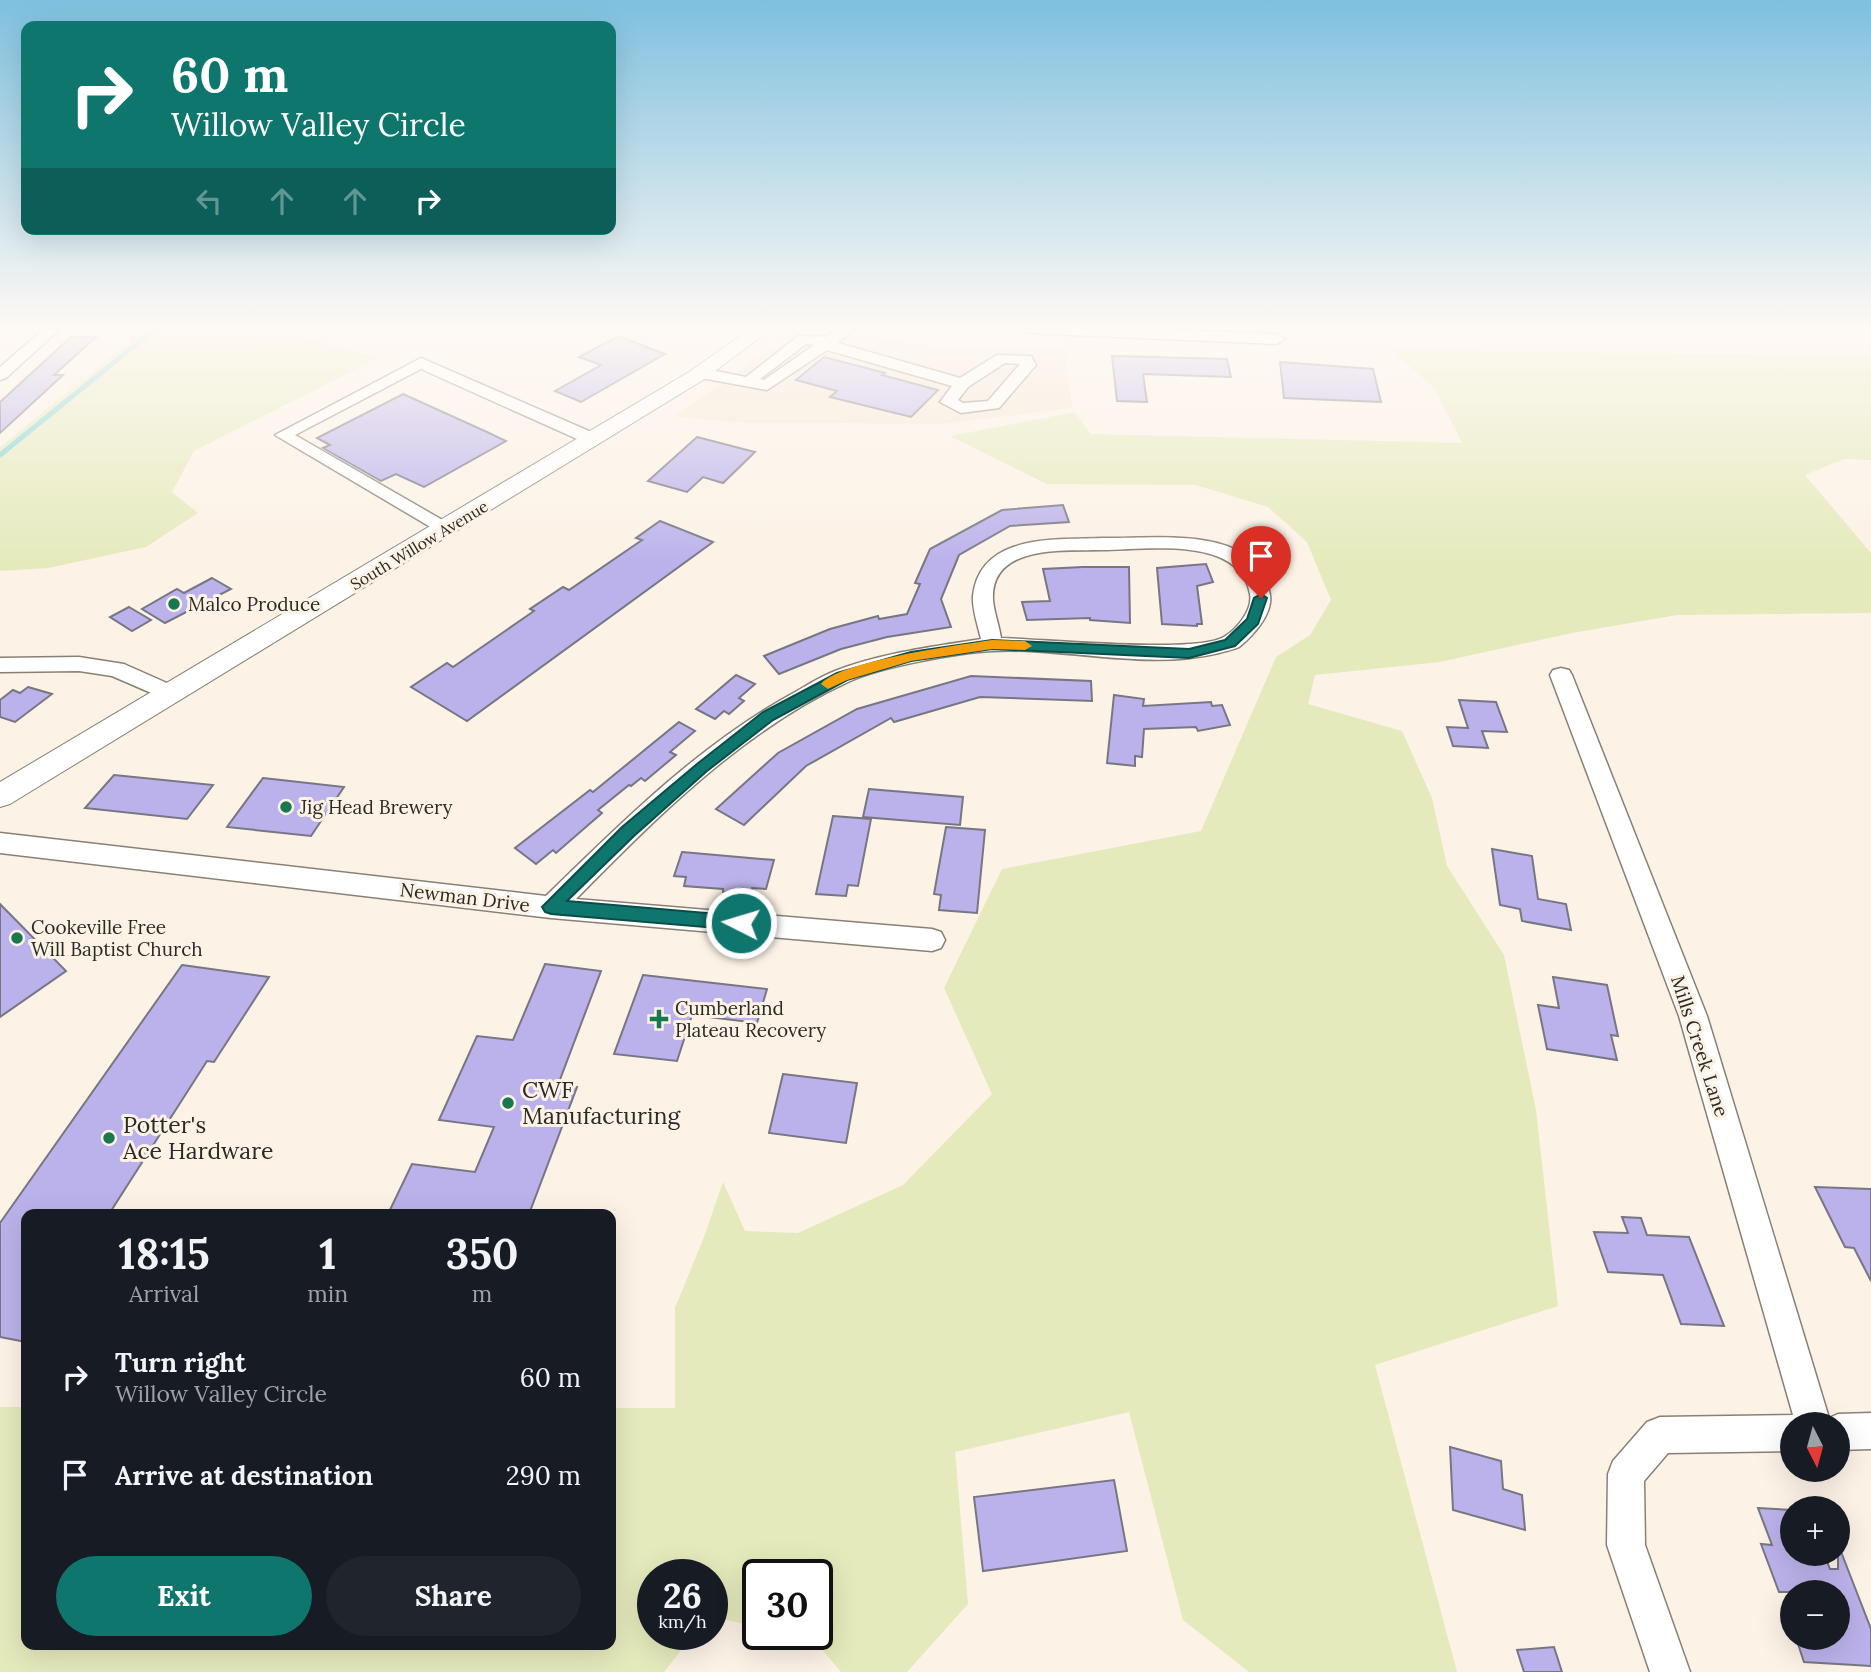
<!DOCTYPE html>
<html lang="en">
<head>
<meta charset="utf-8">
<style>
	body { margin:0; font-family:Lora,serif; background:#20242c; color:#f1f3f6; height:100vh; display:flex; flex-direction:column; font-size:26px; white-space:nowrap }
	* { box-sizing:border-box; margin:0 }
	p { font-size:23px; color:#9ea1a6 }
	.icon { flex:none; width:38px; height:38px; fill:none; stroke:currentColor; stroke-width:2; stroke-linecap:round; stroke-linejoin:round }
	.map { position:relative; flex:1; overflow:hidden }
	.drawer { position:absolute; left:21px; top:1209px; width:595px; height:441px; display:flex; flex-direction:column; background:#171b24; border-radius:14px; box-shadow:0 7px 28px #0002 }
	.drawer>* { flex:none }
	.guide { position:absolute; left:21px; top:21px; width:595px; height:214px; border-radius:14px; box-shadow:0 7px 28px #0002; background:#0f766e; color:#fff; overflow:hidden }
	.needle { width:46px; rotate:174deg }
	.fabs { position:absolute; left:1780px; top:1412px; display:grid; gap:14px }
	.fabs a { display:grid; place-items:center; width:70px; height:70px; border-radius:50%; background:#171b24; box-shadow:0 7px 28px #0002; font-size:35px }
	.speed { position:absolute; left:637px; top:1559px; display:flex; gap:14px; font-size:35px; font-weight:700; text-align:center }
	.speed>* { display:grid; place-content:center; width:91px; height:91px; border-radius:50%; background:#171b24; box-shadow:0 7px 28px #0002; line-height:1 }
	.speed small { font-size:18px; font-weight:400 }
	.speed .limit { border:4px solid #111; border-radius:10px; background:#fff; color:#111 }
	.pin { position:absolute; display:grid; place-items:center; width:60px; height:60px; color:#fff; margin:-72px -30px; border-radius:50% 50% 50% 0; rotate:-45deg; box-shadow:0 0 7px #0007 }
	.pin .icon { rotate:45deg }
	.me { position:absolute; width:77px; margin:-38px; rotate:275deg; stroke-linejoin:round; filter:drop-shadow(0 0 5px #0008) }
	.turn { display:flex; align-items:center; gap:24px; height:147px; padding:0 35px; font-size:32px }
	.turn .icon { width:91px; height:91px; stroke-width:2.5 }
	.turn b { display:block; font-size:49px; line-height:60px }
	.lanes { display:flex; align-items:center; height:66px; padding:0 35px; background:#0003; justify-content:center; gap:35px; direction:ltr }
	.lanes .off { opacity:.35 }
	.eta { display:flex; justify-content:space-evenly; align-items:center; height:119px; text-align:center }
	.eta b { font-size:42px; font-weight:700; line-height:49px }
	.primary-button { display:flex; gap:14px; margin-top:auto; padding:14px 35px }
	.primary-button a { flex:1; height:80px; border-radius:42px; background:#0f766e; color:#fff; font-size:28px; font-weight:700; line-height:80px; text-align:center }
	.primary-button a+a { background:#20242c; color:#f1f3f6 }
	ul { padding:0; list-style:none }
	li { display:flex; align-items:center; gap:21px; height:98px; padding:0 35px }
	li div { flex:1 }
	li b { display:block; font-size:26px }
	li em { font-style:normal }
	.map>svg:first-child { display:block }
	.built { fill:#f5e6d3 }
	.green { fill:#e5eabc }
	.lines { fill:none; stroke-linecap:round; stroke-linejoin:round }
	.stream { stroke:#80d1d1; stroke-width:5 }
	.building { fill:#bcb2eb; stroke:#777683; stroke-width:2 }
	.minor-casing { stroke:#898075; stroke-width:3 }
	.major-casing { stroke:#898075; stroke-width:2 }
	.minor { fill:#fff; fill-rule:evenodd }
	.major { fill:#fff; fill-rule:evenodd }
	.route { fill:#0f766e; stroke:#0a4d48; stroke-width:2 }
	.slow { fill:#f59e0b }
	.poi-dot { fill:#1a784f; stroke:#fcf2e6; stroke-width:2.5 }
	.labels { text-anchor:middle; stroke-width:6; stroke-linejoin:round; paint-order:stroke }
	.far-street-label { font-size:16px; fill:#2d2925; stroke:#fcf2e6 }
	.poi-label { font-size:19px; fill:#2d2925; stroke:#fcf2e6; text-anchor:start }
	.street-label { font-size:19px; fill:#2d2925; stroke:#fcf2e6 }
	.near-poi-label { font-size:23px; fill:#2d2925; stroke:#fcf2e6; text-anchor:start }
</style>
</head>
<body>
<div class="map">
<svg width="1871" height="1672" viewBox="0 0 1871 1672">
	<rect width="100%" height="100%" fill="#fcf2e6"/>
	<polygon class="built" points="801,333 853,335 931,346 1065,351 1072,408 938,424 733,422 675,416 786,337"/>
	<g class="green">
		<polygon points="145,329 274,329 378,358 194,451 172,492 198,513 146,547 48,568 0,571 0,447"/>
		<polygon points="1392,350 1871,356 1871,460 1844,459 1805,475 1871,553 1871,613 1677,615 1572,633 1440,662 1315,675 1308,704 1402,731 1432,798 1447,866 1504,955 1536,1110 1558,1306 1375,1365 1457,1672 1249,1672 1183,1620 1129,1412 955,1452 968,1604 907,1672 841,1672 814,1640 789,1635 817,1634 817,1575 758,1575 758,1627 712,1617 712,1575 653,1575 653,1634 693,1635 664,1672 0,1672 0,1407 26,1407 26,1645 611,1645 611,1408 675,1408 675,1308 704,1237 723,1182 745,1231 798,1233 903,1185 992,1094 944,988 1002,869 1201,831 1276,657 1310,635 1331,600 1307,542 1268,507 1196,485 1047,484 950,436 1075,412 1091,434 1462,443 1435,389"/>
	</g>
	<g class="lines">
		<polyline class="stream" points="0,455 155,329"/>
	</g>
	<g class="building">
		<polygon points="618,336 665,354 581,402 555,391 601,365 579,357"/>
		<polygon points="71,337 96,337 54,375 63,375 0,433 0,402"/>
		<polygon points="1112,356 1227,359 1231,377 1143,374 1147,402 1117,401"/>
		<polygon points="824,357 885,373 882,375 938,390 911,417 830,397 837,391 796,380"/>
		<polygon points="1280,362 1373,369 1381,402 1284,398"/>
		<polygon points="403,394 487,432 506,441 424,487 396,474 381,481 323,448 330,445 317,438"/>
		<polygon points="697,437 755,452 723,483 703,477 687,492 648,481"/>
		<polygon points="1063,505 1069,522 1010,526 959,555 941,599 951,627 887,637 841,649 779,674 764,656 830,629 878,616 879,619 907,614 920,584 915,583 930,549 1002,510"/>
		<polygon points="660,521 713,542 467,721 411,687 447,663 453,667 534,611 530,609 563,587 569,590 642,540 636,538"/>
		<polygon points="1206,564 1213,582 1197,586 1202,624 1197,624 1197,626 1162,624 1157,568"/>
		<polygon points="1083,567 1129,567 1130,623 1090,620 1090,618 1027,620 1022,602 1050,601 1043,569"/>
		<polygon points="212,578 231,589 165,623 142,609 177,589 184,593"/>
		<polygon points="129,607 151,620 132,631 110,617"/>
		<polygon points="736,675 755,684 739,698 744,701 729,714 724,711 715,719 696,709"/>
		<polygon points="971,676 1091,681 1092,701 980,697 894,722 891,718 806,766 744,825 716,809 778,753 857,709"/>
		<polygon points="28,687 52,694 15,722 0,717 0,700 13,690 20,693"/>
		<polygon points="1114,695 1144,699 1143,706 1211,702 1212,706 1222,705 1230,725 1198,731 1196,727 1144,729 1142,757 1135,756 1135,766 1107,763"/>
		<polygon points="1459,700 1496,702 1507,732 1482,731 1488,748 1453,746 1447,727 1468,728"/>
		<polygon points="679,722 695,731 670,752 676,755 645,781 641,778 631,786 629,785 598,810 602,813 556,853 553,850 536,864 515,848 590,790 593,792"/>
		<polygon points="114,775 213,785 187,819 85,808"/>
		<polygon points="263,778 344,787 311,836 227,827"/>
		<polygon points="869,789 963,797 960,825 863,817"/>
		<polygon points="833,816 871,819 858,886 848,885 846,896 816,894"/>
		<polygon points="946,827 985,830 977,913 939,910 941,895 934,894"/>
		<polygon points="1492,849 1532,856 1538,899 1566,904 1571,930 1522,921 1520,909 1500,905"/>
		<polygon points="682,852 774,860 766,889 752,888 751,894 723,892 723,889 684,886 686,877 674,876"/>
		<polygon points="0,904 66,971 0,1017"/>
		<polygon points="545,964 601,971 558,1085 577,1087 529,1214 388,1214 412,1164 475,1172 494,1127 439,1120 477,1036 513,1040"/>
		<polygon points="182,965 269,977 214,1062 207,1061 109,1214 26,1214 26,1342 0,1337 0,1223"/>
		<polygon points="643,975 767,989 757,1023 692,1015 677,1061 614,1054"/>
		<polygon points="1553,977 1607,985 1618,1036 1611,1035 1617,1060 1547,1049 1538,1005 1559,1008"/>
		<polygon points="783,1074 857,1083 846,1143 769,1133"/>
		<polygon points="1815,1187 1871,1189 1871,1281 1854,1248 1845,1247"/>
		<polygon points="1622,1217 1641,1218 1647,1235 1689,1237 1724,1326 1681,1324 1663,1275 1608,1272 1594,1232 1628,1233"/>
		<polygon points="1450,1447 1501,1461 1503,1489 1522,1495 1525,1530 1453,1510"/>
		<polygon points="1114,1480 1127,1551 983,1571 974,1497"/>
		<polygon points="1758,1508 1792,1510 1792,1554 1824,1554 1830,1569 1838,1569 1838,1544 1871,1629 1871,1666 1804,1662 1796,1638 1838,1638 1838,1592 1779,1592 1761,1544 1772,1545"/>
		<polygon points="1554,1647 1562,1672 1524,1672 1517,1650"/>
	</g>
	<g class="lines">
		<g class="minor-casing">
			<g id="minor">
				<polygon points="44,329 60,329 6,378 0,380 0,367"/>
				<path d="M 837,329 L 854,329 L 838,343 L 960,378 L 997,355 L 1031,356 L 1036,365 L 999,408 L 961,413 L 940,402 L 952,386 L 827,350 L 767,390 L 701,378 L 693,373 L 701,368 L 746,377 L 798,336 L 826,337 ZM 806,344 L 814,345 L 764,380 L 760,379 ZM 1005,363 L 1020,364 L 988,401 L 963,403 L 958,400 L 968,387 Z"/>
				<polygon points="1021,329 1149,329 1277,334 1285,339 1277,344 1028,333"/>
				<polygon points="421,358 598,435 600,439 598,443 586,443 421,369 295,435 451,525 453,529 444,535 275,435"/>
				<path d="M 1102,538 C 1155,539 1259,523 1270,595 C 1273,614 1253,636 1239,647 C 1233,650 1225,651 1219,653 C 1145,671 1067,647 992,651 C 956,653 880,667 848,682 C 742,731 657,817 576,899 L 932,929 L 941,932 L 945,940 L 941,948 L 932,951 L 551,918 L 0,853 L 0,833 L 546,896 C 623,821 702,742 797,691 C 809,684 822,676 835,671 C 881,653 932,647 981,639 C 978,626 972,609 973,596 C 980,533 1056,540 1102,538 ZM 1102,550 C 1147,550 1240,535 1250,594 C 1253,610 1237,629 1224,637 C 1195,654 1043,639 1001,638 C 999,625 994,612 993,600 C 990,544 1065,551 1102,550 Z"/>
				<polygon points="79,657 124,664 178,688 181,693 178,698 170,701 112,676 79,671 0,672 0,658"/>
				<polygon points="1561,668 1569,670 1572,675 1707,1016 1829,1418 1838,1414 1871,1413 1871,1449 1838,1450 1838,1424 1792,1424 1792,1451 1668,1453 1644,1481 1645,1545 1690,1672 1650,1672 1607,1545 1608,1474 1613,1461 1647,1422 1660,1417 1793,1415 1679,1016 1550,675 1553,670"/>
			</g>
		</g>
		<g class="major-casing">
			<polygon id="major" points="750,329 771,329 703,380 10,804 0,807 0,782 689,372"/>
		</g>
		<use href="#minor" class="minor"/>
		<use href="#major" class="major"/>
	</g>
	<linearGradient id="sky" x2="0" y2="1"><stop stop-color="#7ec0df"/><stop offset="0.58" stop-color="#fef9f4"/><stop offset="1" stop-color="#fef9f4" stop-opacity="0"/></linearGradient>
	<rect width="1871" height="563" fill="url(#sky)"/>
	<polygon class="route" points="1261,594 1267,598 1258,624 1235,646 1189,658 992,649 911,661 847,680 773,720 707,771 634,836 567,901 741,916 747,918 750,923 747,928 741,930 551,914 545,912 542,907 622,827 697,764 763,712 837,673 911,652 992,640 1189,649 1225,640 1247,619 1254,598"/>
	<path class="slow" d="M 992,640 L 1025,641 L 1032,646 L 1025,650 L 992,649 L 911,661 L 847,680 L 828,689 L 821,684 C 840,661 958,645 992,640 Z"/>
	<g class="poi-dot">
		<circle cx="174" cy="604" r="7"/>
		<circle cx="286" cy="807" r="7"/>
		<circle cx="17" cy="938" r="7"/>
		<path d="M655.5 1008.5h7v7h7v7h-7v7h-7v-7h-7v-7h7z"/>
		<circle cx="508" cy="1103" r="7"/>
		<circle cx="109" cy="1138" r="7"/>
	</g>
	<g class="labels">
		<g class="far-street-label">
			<text transform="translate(419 545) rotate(-31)" y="6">South Willow Avenue</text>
		</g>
		<g class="poi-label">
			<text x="188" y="611">Malco Produce</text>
			<text x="300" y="814">Jig Head Brewery</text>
			<text x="31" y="934">Cookeville Free<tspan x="31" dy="22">Will Baptist Church</tspan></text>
			<text x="675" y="1015">Cumberland<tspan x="675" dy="22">Plateau Recovery</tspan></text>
		</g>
		<g class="street-label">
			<text transform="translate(465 897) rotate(7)" y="7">Newman Drive</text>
			<text transform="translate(1700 1046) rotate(72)" y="7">Mills Creek Lane</text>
		</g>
		<g class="near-poi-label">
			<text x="522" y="1098">CWF<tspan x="522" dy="26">Manufacturing</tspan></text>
			<text x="123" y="1133">Potter's<tspan x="123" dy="26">Ace Hardware</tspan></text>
		</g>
	</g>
</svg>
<div class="fabs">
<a><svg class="needle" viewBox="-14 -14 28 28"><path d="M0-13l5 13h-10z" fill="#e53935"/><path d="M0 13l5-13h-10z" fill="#9ea1a6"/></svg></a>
<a>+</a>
<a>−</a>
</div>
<div class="speed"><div>26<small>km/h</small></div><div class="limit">30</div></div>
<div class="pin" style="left:1261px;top:598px;background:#d93025"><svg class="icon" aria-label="arrive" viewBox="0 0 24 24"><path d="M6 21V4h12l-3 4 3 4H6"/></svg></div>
<svg class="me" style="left:741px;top:923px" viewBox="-20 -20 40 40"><circle r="17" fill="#0f766e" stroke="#fff" stroke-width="3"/><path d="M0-11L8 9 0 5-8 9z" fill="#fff"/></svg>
<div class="guide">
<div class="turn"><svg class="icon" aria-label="right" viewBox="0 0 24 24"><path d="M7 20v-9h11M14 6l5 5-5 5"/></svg><div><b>60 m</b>Willow Valley Circle</div></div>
<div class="lanes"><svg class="icon off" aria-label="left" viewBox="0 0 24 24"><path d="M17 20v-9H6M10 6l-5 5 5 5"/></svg><svg class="icon off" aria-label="ahead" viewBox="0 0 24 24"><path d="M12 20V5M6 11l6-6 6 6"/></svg><svg class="icon off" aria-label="ahead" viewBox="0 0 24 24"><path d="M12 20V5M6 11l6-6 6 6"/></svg><svg class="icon" aria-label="right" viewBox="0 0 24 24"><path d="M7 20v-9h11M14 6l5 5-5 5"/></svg></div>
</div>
<section class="drawer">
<div class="eta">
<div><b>18:15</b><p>Arrival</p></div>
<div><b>1</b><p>min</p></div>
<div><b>350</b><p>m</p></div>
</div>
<ul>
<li><svg class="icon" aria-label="right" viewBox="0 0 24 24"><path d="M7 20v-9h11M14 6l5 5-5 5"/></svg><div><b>Turn right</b><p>Willow Valley Circle</p></div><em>60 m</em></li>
<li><svg class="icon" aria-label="arrive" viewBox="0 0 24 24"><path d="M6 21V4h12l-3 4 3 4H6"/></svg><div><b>Arrive at destination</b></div><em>290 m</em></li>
</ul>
<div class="primary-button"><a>Exit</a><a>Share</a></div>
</section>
</div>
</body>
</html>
